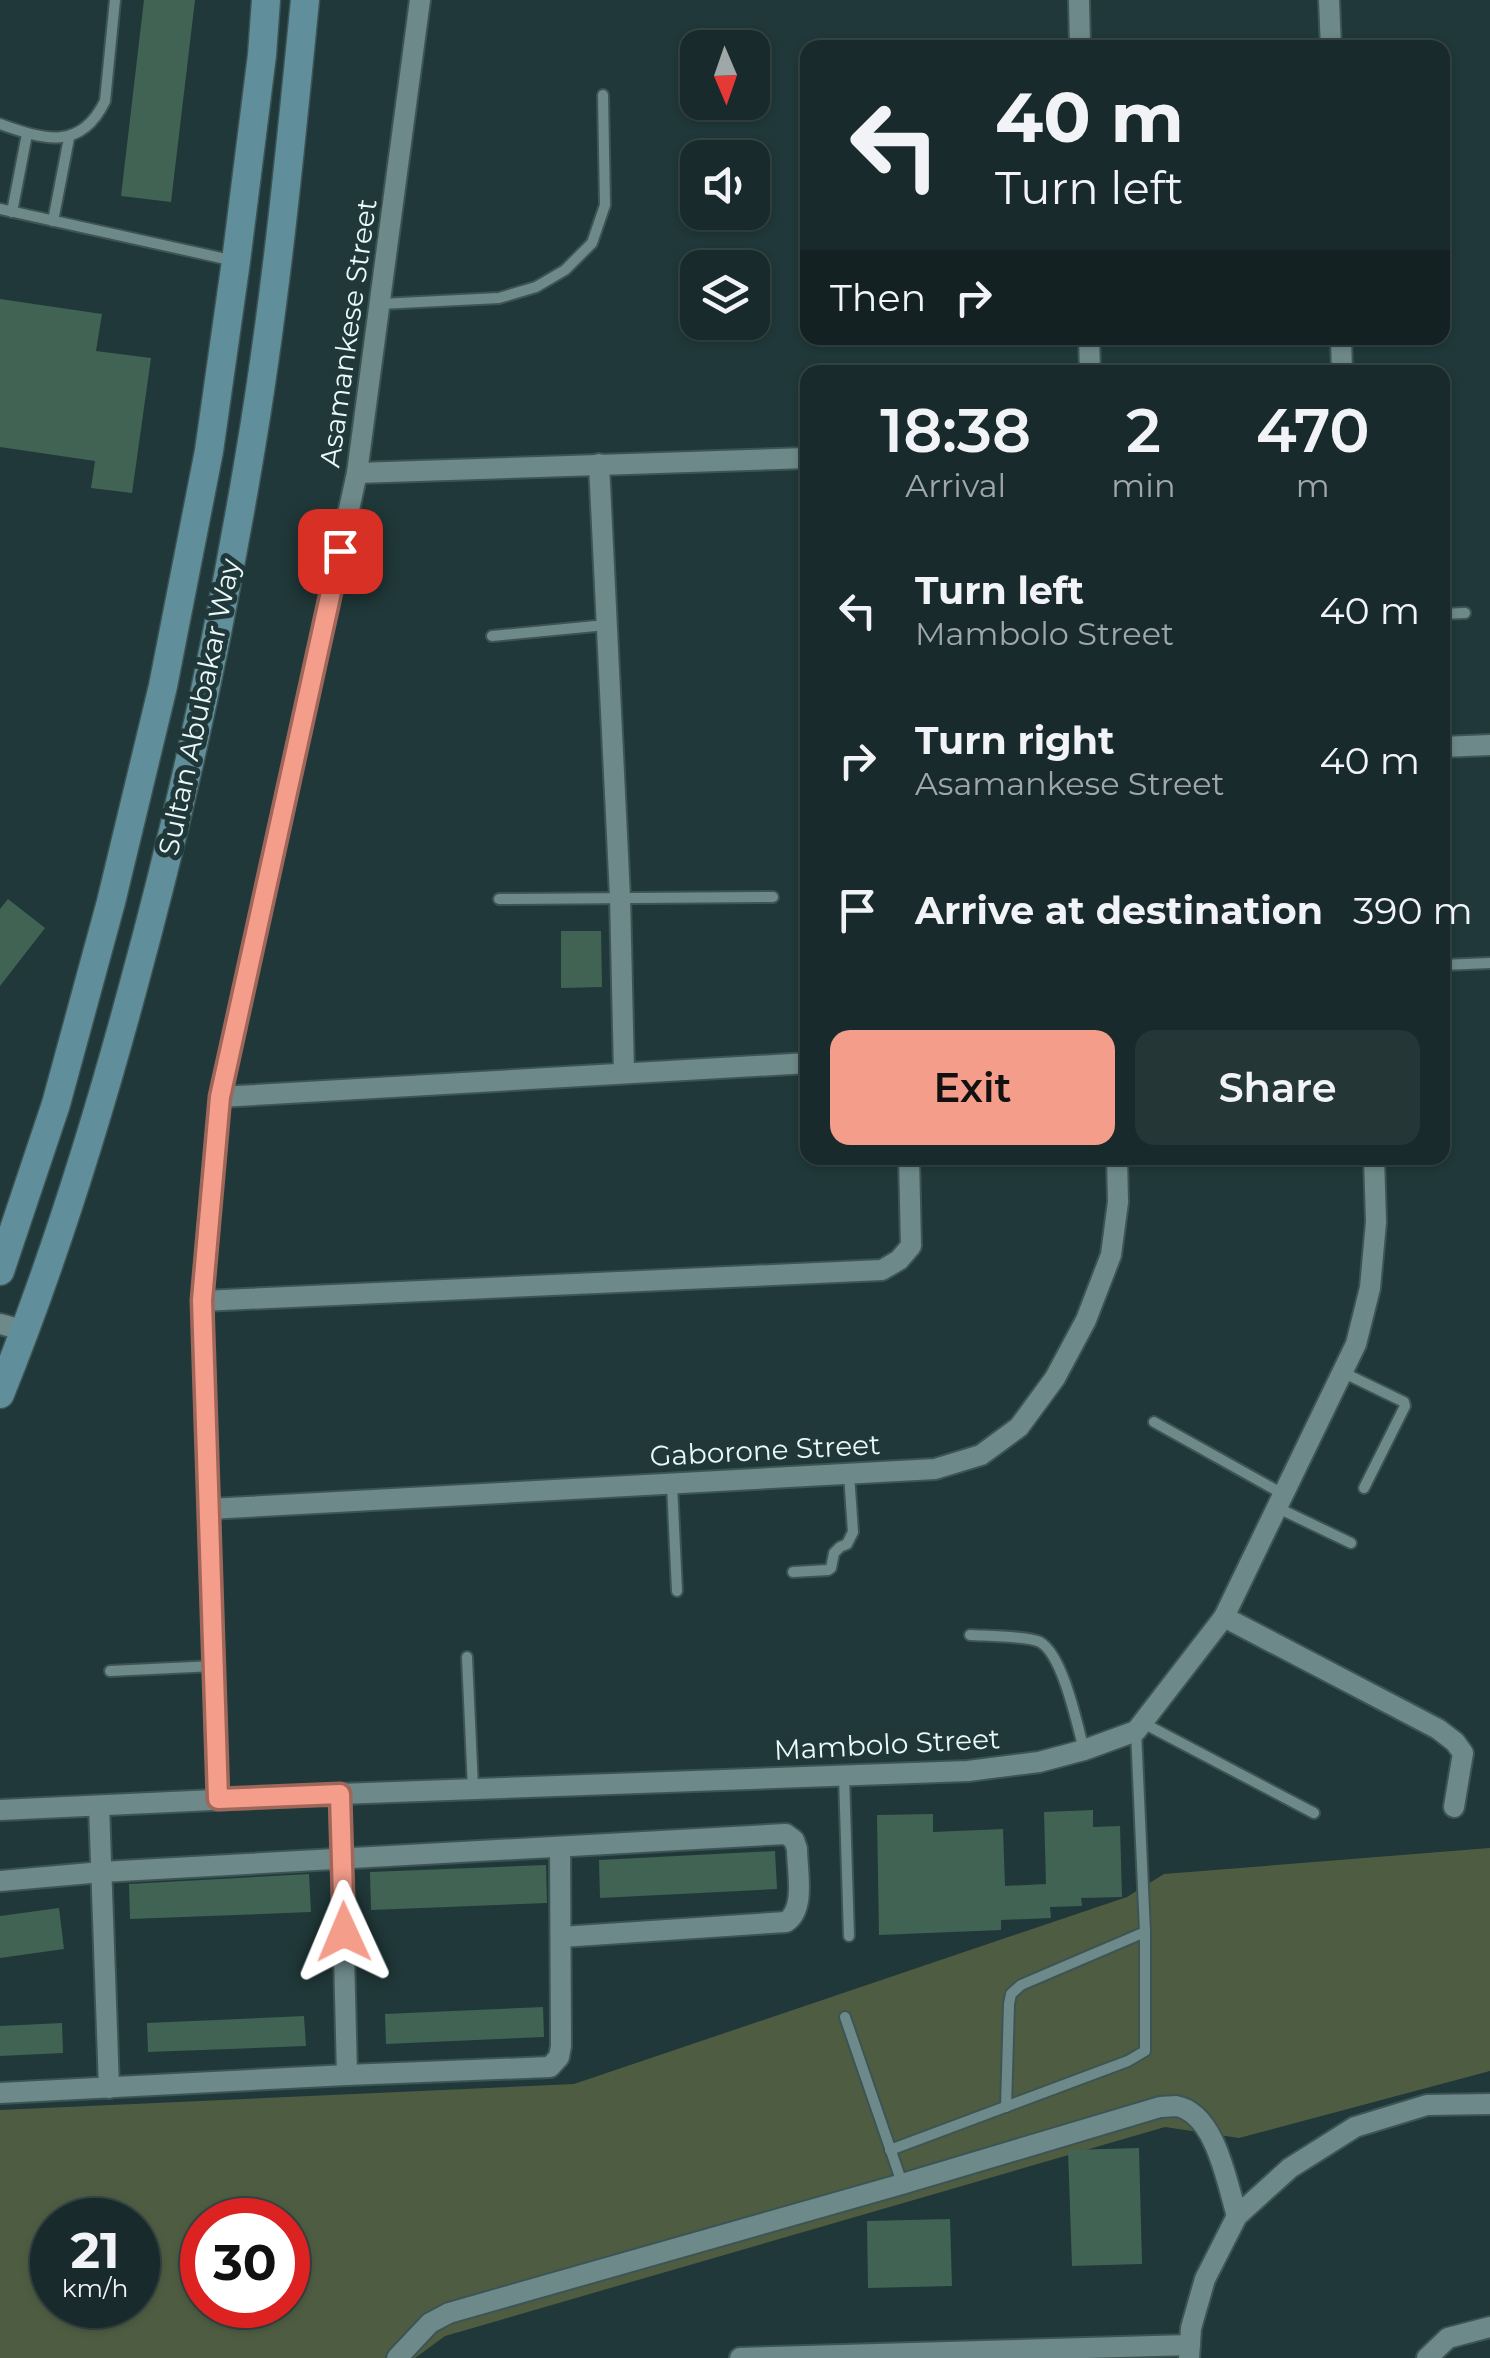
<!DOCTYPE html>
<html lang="en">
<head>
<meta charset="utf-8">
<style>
	body { margin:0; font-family:Montserrat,sans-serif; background:#253637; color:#f1f3f6; height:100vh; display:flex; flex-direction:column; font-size:38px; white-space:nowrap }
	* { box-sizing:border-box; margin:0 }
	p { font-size:32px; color:#9fa7a9 }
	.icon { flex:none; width:55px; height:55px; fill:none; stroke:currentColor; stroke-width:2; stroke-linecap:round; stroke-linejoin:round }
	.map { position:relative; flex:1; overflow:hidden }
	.details { position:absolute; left:800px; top:365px; width:650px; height:800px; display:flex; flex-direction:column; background:#182a2b; border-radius:20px; box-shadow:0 2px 8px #0004,0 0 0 2px #364647 }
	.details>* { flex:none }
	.hud { position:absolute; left:800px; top:40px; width:650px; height:305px; border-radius:20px; box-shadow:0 2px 8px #0004,0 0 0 2px #364647; background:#182a2b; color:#f1f3f6; overflow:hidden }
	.needle { width:65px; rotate:178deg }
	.controls { position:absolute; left:680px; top:30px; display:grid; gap:20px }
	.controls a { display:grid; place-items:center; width:90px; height:90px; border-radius:20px; background:#182a2b; box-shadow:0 2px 8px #0004,0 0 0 2px #364647; font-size:50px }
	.speed { position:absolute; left:30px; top:2198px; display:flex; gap:20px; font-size:50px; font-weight:700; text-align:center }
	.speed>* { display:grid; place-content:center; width:130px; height:130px; border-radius:50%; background:#182a2b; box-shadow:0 2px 8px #0004,0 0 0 2px #364647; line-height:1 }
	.speed small { font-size:25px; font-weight:400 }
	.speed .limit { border:15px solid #d22; background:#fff; color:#111 }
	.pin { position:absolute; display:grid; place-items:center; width:85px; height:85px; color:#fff; margin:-42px; border-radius:20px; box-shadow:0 5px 15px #0006 }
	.me { position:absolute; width:110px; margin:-55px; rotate:359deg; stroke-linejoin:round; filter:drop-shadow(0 0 8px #0008) }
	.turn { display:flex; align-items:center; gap:35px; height:210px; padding:0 30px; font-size:45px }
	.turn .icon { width:130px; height:130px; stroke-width:2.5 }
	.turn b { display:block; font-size:70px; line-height:85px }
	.then { display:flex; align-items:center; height:95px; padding:0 30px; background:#0003; gap:20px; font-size:38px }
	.eta { display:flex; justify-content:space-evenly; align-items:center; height:170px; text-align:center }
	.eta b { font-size:60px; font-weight:600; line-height:70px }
	.button { display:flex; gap:20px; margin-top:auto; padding:20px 30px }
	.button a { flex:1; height:115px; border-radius:20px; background:#f49d8b; color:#111; font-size:40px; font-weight:600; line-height:115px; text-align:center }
	.button a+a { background:#253637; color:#f1f3f6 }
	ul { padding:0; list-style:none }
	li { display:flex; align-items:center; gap:30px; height:150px; padding:0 30px }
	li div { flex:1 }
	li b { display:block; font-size:38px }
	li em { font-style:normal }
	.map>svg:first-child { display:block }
	.green { fill:#4e5d42; fill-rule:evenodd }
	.building { fill:#406354 }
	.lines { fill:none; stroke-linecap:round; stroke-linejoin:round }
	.lane-casing { stroke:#3d5454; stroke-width:14 }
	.street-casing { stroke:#3d5454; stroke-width:24 }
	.secondary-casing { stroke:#3d5454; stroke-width:31 }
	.lane { stroke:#6e898a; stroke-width:10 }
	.street { stroke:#6e898a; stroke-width:20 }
	.secondary { stroke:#608e9b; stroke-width:28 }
	.route-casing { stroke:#9f665a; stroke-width:25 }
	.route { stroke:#f49d8b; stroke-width:18 }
	.labels { text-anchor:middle; stroke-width:10; stroke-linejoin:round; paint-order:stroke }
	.street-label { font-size:28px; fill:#e9f8f8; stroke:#203839 }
</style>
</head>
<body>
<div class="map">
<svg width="1490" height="2358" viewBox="0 0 1490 2358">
	<rect width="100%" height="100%" fill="#203839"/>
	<path class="green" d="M 1490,1848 L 1490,2071 L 1239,2138 L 1165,2127 L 445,2336 L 415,2358 L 0,2358 L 0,2110 L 574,2084 L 1127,1897 L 1164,1874 ZM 52,2220 L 138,2220 L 138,2305 L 52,2305 ZM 202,2220 L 288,2220 L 288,2305 L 202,2305 Z"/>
	<g class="building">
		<polygon points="144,0 195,0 171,202 121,196"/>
		<polygon points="0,299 102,314 96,351 151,358 132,493 91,488 95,461 0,447"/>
		<polygon points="8,899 45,928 0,986 0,909"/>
		<polygon points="561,931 601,931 602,987 561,988"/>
		<polygon points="1093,1810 1093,1827 1120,1826 1122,1897 1081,1898 1082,1906 1050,1907 1051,1918 1001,1920 1001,1930 879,1935 877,1815 933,1814 933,1832 1003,1829 1005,1886 1046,1884 1044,1812"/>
		<polygon points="775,1851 777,1889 600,1898 599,1860"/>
		<polygon points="546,1865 547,1903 371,1910 370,1872"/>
		<polygon points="309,1874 311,1912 130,1919 129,1884"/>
		<polygon points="59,1908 64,1949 0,1958 0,1916"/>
		<polygon points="543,2007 544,2037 386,2044 385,2014"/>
		<polygon points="304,2016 306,2046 148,2052 147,2023"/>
		<polygon points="62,2023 63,2053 0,2056 0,2026"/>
		<polygon points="1139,2148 1142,2264 1072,2266 1068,2150"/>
		<polygon points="950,2219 952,2286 868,2288 867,2221"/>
	</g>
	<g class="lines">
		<g class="lane-casing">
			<g id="lane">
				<path d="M 0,124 C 44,140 81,151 105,101 L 115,0"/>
				<polyline points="0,209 235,261"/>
				<polyline points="12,212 27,134"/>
				<polyline points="53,221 69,138"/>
				<polyline points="380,304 499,298 536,287 565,270 592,243 605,205 603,95"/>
				<polyline points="1442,614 1465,613"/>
				<polyline points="492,636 606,625"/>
				<polyline points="499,899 773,897"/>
				<polyline points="1442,965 1490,963"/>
				<polyline points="1342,1372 1404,1402 1405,1406 1364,1488"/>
				<polyline points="1154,1422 1283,1494"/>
				<polyline points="672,1484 677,1591"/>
				<polyline points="1278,1508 1351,1543"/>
				<polyline points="793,1572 828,1570 831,1568 834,1553 840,1547 847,1544 853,1532 849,1474"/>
				<path d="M 970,1635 C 985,1636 1028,1636 1040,1642 C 1063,1655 1077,1724 1084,1750"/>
				<polyline points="467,1657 473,1788"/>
				<polyline points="110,1671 214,1666"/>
				<polyline points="1143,1723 1314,1813"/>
				<polyline points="844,1776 849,1936"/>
				<polyline points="845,2017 902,2183"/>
				<polyline points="1006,2107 1009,2004 1011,1994 1021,1985 1145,1932"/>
				<polyline points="890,2150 1128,2061 1145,2051 1145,1932 1136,1731"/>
			</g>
		</g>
		<g class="street-casing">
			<g id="street">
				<polyline points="1079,0 1080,48"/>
				<polyline points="1329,0 1331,48"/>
				<polyline points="1089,338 1090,372"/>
				<polyline points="1341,338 1342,372"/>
				<polyline points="599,464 620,897 624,1073"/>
				<polyline points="357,473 808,458"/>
				<polyline points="1442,747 1490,745"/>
				<polyline points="220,1097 808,1063"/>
				<polyline points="202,1301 882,1270 899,1260 911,1246 909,1158"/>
				<polyline points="0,1324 26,1331"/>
				<polyline points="209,1509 935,1469 981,1455 1019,1427 1055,1378 1086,1320 1111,1255 1118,1202 1117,1158"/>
				<polyline points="1224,1617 1438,1729 1455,1742 1463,1753 1454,1807"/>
				<polyline points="340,1794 347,2075"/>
				<polyline points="218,1799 202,1301 220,1097 357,473 420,0"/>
				<polyline points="99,1806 109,2088"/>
				<polyline points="0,1810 340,1794 968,1771 1039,1762 1084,1750 1136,1731 1224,1617 1356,1344 1370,1288 1376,1222 1374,1158"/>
				<path d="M 0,1881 L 102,1872 L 786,1834 L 794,1840 L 797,1849 C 797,1871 806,1909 786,1922 L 561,1937"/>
				<polyline points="0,2093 347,2075 550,2067 559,2057 561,2046 560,1847"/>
				<path d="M 397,2358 L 430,2323 L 449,2313 L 902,2184 L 1160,2107 C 1165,2107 1171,2106 1176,2106 C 1216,2113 1227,2184 1237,2216"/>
				<polyline points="740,2358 1190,2345"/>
				<polyline points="1189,2358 1191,2328 1205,2279 1237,2216 1290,2168 1355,2127 1427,2105 1490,2104"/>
				<polyline points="1427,2358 1448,2338 1490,2327"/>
			</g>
		</g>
		<g class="secondary-casing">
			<g id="secondary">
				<polyline points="0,1271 56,1104 111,902 163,686 209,451 236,261 262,55 266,0"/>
				<path d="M 0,1394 C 53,1263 95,1128 132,991 C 180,816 219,638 249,459 C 275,307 290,153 305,0"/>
			</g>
		</g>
		<use href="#lane" class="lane"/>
		<use href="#street" class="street"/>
		<use href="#secondary" class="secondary"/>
	</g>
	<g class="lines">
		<g class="route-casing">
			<polyline id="route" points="340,551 220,1097 202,1300 218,1799 340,1794 344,1932"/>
		</g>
		<use href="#route" class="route"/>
	</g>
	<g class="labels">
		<g class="street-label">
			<text transform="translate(348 333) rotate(-82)" y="10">Asamankese Street</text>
			<text transform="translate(199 707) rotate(-78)" y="10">Sultan Abubakar Way</text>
			<text transform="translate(765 1450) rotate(-3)" y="10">Gaborone Street</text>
			<text transform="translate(887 1744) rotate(-3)" y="10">Mambolo Street</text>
		</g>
	</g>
</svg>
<div class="controls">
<a><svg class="needle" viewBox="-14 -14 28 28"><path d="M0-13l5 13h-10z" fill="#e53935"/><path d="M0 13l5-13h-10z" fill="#9fa7a9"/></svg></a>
<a><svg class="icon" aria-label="sound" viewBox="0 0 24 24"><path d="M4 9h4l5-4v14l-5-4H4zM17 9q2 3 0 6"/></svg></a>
<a><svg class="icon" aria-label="layers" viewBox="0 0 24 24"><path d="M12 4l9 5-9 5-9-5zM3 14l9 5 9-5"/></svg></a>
</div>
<div class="speed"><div>21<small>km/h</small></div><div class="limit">30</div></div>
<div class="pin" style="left:340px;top:551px;background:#d93025"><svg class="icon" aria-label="arrive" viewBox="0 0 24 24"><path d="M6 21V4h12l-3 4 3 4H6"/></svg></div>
<svg class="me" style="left:344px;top:1932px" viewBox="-20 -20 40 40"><path d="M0-17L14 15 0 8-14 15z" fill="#f49d8b" stroke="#fff" stroke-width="4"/></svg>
<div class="hud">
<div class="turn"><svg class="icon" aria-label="left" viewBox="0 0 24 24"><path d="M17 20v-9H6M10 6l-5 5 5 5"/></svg><div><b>40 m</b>Turn left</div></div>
<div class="then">Then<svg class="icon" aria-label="right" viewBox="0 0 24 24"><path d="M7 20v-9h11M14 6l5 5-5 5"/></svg></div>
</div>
<section class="details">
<div class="eta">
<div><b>18:38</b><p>Arrival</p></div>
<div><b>2</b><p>min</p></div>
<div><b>470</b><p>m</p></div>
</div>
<ul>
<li><svg class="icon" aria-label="left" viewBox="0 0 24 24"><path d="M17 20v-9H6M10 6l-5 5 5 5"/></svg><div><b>Turn left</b><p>Mambolo Street</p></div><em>40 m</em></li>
<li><svg class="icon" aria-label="right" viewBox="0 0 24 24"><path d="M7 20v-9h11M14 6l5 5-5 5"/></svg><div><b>Turn right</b><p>Asamankese Street</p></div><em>40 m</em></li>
<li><svg class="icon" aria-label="arrive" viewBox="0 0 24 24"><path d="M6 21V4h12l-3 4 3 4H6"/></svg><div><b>Arrive at destination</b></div><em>390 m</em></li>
</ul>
<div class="button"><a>Exit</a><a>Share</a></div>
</section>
</div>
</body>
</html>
